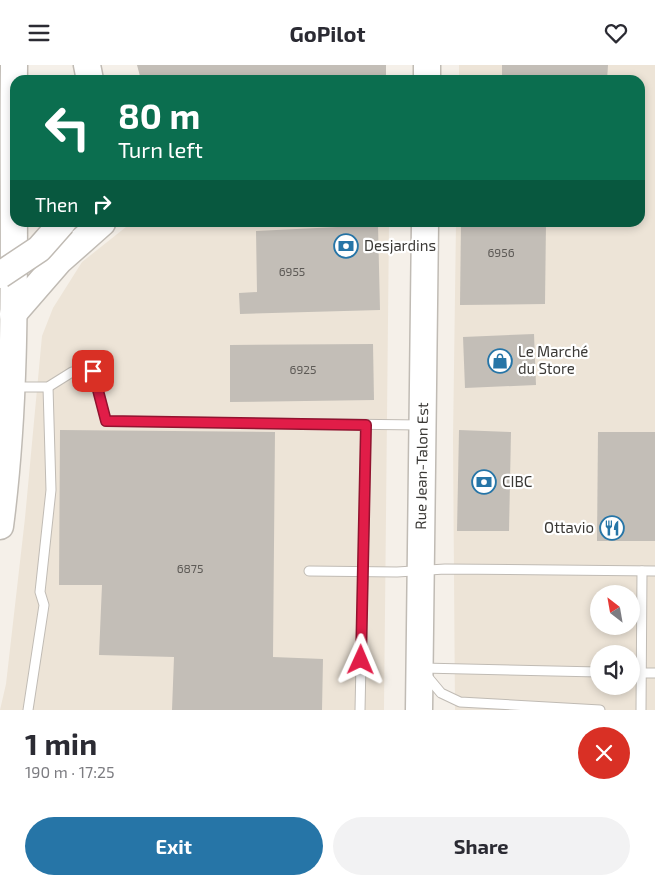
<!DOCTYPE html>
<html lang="en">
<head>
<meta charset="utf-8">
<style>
	body { margin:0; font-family:"Exo 2",sans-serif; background:#f2f2f3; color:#2b2b33; height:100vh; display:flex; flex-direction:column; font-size:19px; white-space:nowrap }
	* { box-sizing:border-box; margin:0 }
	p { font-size:16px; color:#7c7c81 }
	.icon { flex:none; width:28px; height:28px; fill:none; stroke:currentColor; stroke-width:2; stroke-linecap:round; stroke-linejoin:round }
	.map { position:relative; height:645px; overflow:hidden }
	.side { display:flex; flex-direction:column; background:#fff; flex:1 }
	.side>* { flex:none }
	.guide { position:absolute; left:10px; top:10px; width:635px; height:152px; border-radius:15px; box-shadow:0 2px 8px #0003; background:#0b6e4f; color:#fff; overflow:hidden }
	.needle { width:32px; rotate:329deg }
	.fabs { position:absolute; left:590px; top:520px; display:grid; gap:10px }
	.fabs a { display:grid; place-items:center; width:50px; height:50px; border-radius:50%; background:#fff; box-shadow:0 2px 8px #0003; font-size:25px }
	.pin { position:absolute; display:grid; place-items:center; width:42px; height:42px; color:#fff; margin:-21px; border-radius:10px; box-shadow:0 2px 8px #0006 }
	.me { position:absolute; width:55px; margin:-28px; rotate:1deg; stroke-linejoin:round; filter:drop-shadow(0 0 4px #0008) }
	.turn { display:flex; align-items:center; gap:18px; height:105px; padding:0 25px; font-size:22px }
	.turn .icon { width:65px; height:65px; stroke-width:2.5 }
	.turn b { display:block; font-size:35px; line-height:42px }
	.then { display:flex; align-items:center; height:48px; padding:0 25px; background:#0003; gap:10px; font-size:19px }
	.round { display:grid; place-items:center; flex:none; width:52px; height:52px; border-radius:26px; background:#f2f2f3 }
	.summary { display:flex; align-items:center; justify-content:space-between; height:85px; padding:0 25px }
	h1 { font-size:30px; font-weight:700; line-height:38px }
	.primary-button { display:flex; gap:10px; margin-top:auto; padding:10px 25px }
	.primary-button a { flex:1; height:58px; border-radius:30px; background:#2675a7; color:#fff; font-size:20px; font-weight:700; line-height:58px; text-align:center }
	.primary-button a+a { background:#f2f2f3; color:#2b2b33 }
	header { display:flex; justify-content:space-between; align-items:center; height:65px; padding:0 25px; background:#fff; font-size:22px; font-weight:700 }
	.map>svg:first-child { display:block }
	.built { fill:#ede4d7; fill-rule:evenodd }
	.building { fill:#c3beb7 }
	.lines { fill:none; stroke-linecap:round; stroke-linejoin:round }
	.lane-casing { stroke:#c0bbb4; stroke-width:11 }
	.secondary-casing { stroke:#c0bbb4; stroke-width:29 }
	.lane { stroke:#fff; stroke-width:9 }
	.secondary { stroke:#fff; stroke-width:26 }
	.secondary-bridge-casing { stroke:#c0bbb4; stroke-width:29; stroke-linecap:butt }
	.secondary-bridge { stroke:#fff; stroke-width:26 }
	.route-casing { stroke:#92132f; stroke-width:12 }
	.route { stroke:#e11d48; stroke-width:9 }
	.labels { text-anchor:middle; stroke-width:4.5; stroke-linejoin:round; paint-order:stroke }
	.number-label { font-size:12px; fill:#5d5a56 }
	.poi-label { font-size:15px; fill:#3b3936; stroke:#fff; text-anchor:start }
	.street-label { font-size:15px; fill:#3b3936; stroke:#fff }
</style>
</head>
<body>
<header><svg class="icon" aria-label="menu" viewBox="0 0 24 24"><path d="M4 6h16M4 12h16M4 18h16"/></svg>GoPilot<svg class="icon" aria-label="heart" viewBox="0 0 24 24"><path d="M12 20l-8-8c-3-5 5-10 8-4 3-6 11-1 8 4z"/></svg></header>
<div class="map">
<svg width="655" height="645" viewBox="0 0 655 645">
	<rect width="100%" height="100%" fill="#f5f0e9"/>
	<g class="built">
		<path d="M 459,0 L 655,0 L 655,645 L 455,645 L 453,375 L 456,158 L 640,158 L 640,15 L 459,15 ZM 599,529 L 631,529 L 631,561 L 599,561 ZM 599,589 L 631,589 L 631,621 L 599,621 Z"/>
		<polygon points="131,158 389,158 384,645 0,645 6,619 25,453 42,271 53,243 82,197"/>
	</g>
	<g class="building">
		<polygon points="137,0 386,0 386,15 141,15"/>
		<polygon points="502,0 608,0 607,15 502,15"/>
		<polygon points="461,158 546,158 545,239 460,240"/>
		<polygon points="378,160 380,245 240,249 239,228 257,227 256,166"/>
		<polygon points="534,269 536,320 465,323 463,272"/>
		<polygon points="373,279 374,335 230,337 230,280"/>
		<polygon points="60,365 275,367 273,592 323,594 322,645 172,645 174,592 99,590 102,520 59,520"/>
		<polygon points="459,365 511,367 509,466 457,466"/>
		<polygon points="598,367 655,367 655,476 597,476"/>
	</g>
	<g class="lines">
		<g class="lane-casing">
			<g id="lane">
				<polyline points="14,322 48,322 72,307 93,306 106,356 421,360"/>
				<polyline points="309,506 397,507 445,504 655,506"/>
				<polyline points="422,603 599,607"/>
				<polyline points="631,608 655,608"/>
				<polyline points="426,610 441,628 460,637 600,645"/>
				<polyline points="28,645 44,540 40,527 51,425 48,322"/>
				<polyline points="360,645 366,360"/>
				<polyline points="641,645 642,506"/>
			</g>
		</g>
		<g class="secondary-casing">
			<g id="secondary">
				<polyline points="87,0 90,15"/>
				<polyline points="427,15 427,0"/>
				<polyline points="13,249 59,196 102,158"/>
				<path d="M 0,461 C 20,309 12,153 14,0"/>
				<polyline points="419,645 425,158"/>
			</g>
		</g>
		<use href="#lane" class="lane"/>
		<use href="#secondary" class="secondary"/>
		<g class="secondary-bridge-casing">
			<polyline id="secondary-bridge" points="0,210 39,184 62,158"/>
		</g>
		<use href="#secondary-bridge" class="secondary-bridge"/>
	</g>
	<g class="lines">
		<g class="route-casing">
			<polyline id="route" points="93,306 106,356 366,360 361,595"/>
		</g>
		<use href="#route" class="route"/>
	</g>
	<defs>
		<g id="bank-ring" transform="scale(1.25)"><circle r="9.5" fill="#fff" stroke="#2675a7" stroke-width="1.5"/><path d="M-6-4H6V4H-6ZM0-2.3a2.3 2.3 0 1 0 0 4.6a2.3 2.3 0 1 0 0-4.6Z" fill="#2675a7"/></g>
		<g id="shop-ring" transform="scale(1.25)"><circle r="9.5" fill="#fff" stroke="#2675a7" stroke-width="1.5"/><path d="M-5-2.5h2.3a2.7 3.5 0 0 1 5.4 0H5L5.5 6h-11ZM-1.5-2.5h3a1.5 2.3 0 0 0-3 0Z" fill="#2675a7"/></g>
		<g id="restaurant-ring" transform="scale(1.25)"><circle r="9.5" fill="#fff" stroke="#2675a7" stroke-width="1.5"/><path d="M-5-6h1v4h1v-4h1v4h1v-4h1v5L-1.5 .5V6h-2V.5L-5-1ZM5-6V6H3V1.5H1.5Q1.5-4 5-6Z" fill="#2675a7"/></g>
	</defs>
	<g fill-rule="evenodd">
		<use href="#bank-ring" x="346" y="181"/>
		<use href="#shop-ring" x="500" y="296"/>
		<use href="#bank-ring" x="484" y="417"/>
		<use href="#restaurant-ring" x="612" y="463"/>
	</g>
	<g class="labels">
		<g class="number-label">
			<text x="501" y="192">6956</text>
			<text x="292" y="211">6955</text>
			<text x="303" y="309">6925</text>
			<text x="190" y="508">6875</text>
		</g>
		<g class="poi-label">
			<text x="364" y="186">Desjardins</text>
			<text x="518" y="292">Le Marché<tspan x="518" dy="17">du Store</tspan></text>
			<text x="502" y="422">CIBC</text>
			<text x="594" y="468" text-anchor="end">Ottavio</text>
		</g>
		<g class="street-label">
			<text transform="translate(422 401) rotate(-89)" y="5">Rue Jean-Talon Est</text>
		</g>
	</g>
</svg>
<div class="fabs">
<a><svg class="needle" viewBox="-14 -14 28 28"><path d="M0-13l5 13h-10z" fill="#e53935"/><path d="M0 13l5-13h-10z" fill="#7c7c81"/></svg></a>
<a><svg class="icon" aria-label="sound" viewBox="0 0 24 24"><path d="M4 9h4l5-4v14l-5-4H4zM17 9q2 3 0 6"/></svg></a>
</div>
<div class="pin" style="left:93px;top:306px;background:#d93025"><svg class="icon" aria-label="arrive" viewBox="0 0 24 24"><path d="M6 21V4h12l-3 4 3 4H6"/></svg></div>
<svg class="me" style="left:361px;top:595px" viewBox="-20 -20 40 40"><path d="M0-17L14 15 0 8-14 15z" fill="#e11d48" stroke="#fff" stroke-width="4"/></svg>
<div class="guide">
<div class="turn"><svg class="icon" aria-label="left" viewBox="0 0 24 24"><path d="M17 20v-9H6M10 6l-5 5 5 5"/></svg><div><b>80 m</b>Turn left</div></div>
<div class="then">Then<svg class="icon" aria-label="right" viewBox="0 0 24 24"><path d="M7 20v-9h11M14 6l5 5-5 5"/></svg></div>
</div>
</div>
<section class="side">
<div class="summary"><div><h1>1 min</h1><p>190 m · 17:25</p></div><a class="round" style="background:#d93025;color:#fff"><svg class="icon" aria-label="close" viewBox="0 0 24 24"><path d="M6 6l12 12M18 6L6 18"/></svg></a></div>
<div class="primary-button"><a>Exit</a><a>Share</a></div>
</section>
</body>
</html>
